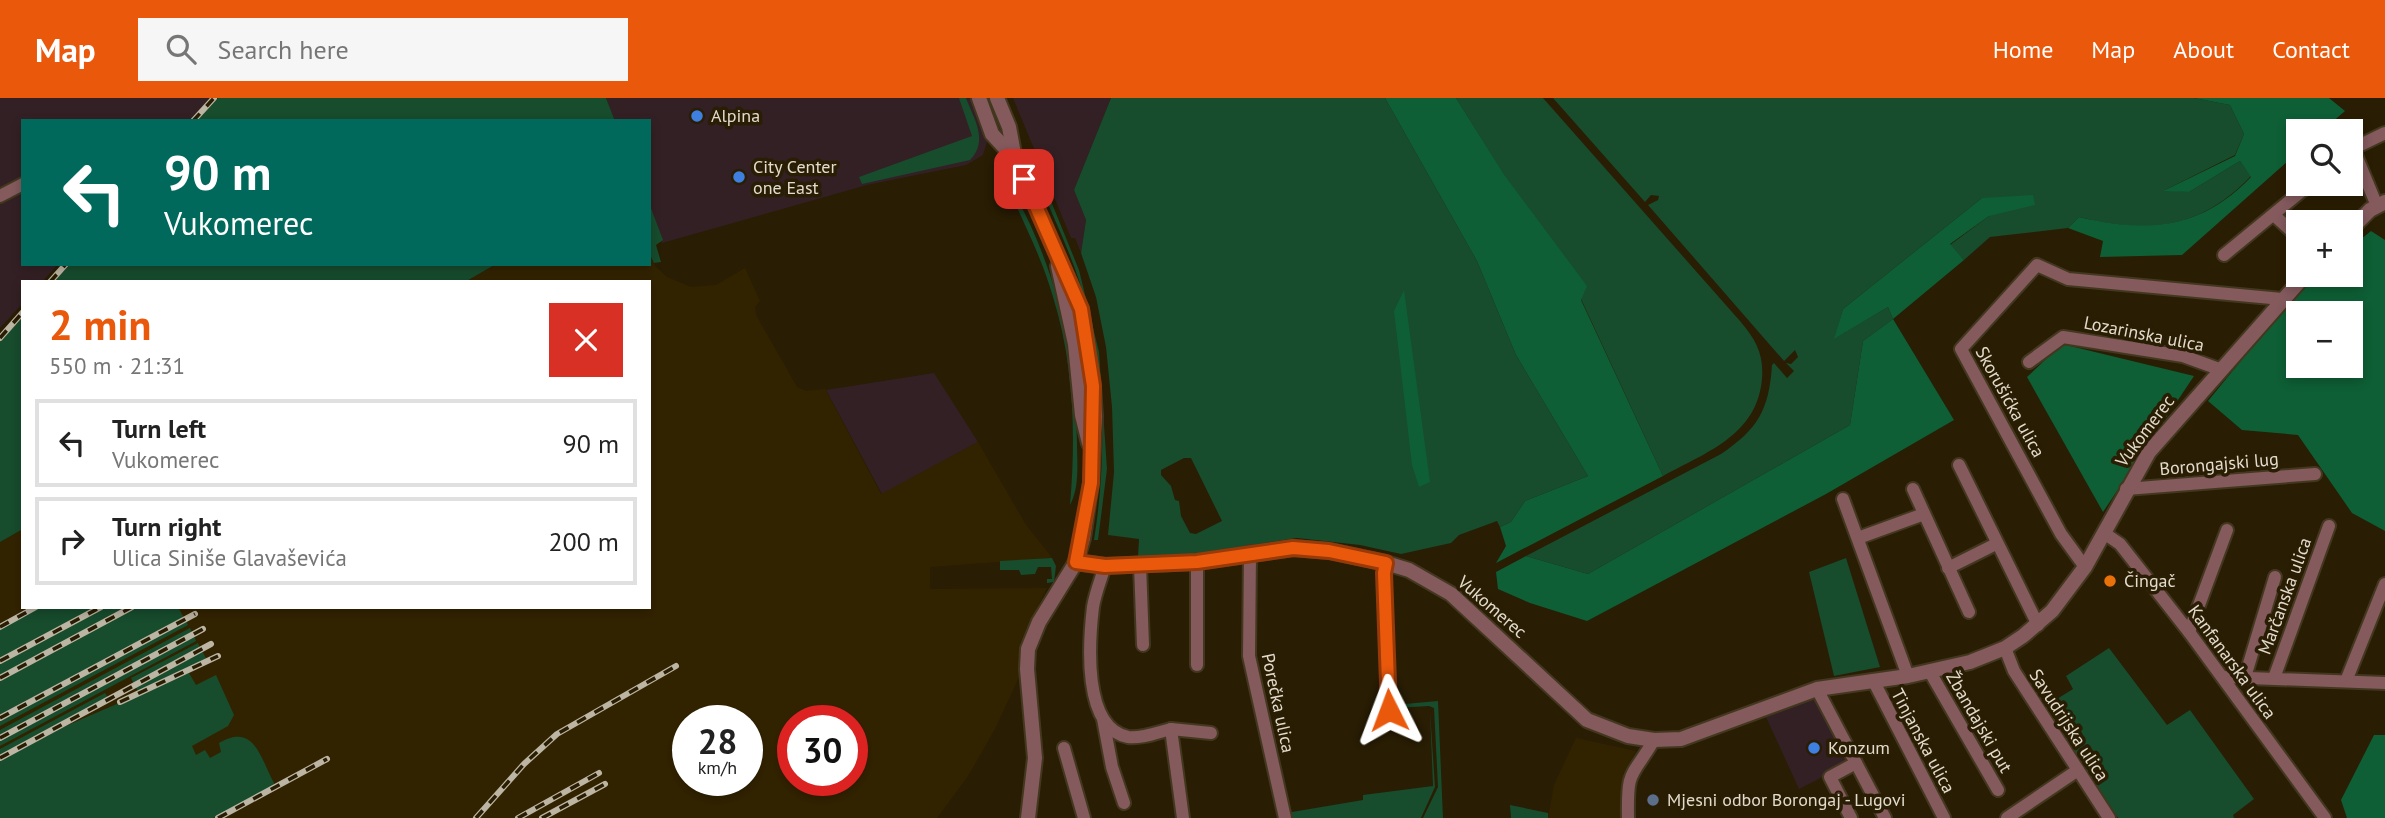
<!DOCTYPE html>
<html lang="en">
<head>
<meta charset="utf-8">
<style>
	body { margin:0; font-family:"PT Sans",sans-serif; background:#f6f6f6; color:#222; height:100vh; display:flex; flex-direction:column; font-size:26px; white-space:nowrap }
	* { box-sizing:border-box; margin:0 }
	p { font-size:23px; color:#767676 }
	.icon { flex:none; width:38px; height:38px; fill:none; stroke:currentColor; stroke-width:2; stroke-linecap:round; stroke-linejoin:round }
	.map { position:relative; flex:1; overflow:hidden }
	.drawer { position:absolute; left:21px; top:182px; width:630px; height:329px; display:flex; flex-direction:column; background:#fff; border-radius:0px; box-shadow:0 4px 10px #0003 }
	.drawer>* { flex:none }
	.hud { position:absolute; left:21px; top:21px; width:630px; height:147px; border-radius:0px; box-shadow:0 4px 10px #0003; background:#00695c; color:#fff; overflow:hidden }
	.buttons { position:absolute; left:2286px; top:21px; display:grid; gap:14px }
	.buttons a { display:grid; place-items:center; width:77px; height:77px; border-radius:0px; background:#fff; box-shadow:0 4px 10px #0003; font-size:35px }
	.speed { position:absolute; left:672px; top:607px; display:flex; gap:14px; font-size:35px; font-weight:700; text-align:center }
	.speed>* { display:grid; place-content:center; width:91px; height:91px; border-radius:50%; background:#fff; box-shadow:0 4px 10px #0003; line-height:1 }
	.speed small { font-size:18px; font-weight:400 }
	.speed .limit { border:10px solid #d22; background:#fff; color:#111 }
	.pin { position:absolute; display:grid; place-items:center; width:60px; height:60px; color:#fff; margin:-30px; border-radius:14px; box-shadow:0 4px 10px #0006 }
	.me { position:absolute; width:77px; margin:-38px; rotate:357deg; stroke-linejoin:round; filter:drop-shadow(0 0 5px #0008) }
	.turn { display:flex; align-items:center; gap:24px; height:147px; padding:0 28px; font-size:32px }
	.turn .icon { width:91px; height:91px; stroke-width:2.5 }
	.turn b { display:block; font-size:49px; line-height:60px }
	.round { display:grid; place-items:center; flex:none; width:74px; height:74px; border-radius:0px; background:#f6f6f6 }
	.headline { display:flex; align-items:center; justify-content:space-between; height:119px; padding:0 28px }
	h1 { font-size:42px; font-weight:700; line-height:52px; color:#ea580c }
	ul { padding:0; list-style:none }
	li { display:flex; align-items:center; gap:21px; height:88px; margin:0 14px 10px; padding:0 14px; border:4px solid #e0e0e0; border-radius:0px }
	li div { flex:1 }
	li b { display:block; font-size:26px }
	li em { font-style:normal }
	header { display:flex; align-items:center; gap:42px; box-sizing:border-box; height:98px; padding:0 35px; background:#ea580c; color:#fff }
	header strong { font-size:33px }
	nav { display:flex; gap:38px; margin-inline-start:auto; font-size:24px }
	.search { width:490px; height:63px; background:#f6f6f6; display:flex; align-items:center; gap:18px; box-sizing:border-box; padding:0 24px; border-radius:0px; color:#767676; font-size:26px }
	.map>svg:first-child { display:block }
	.commercial { fill:#332024 }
	.built { fill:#322300; fill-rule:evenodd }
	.green { fill:#174c2d; fill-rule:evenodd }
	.forest { fill:#0e5f35; fill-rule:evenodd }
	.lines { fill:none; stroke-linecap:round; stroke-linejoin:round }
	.minor-casing { stroke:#43381f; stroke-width:16 }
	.tertiary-casing { stroke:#43381f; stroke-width:18 }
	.minor { stroke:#845a5d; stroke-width:12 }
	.tertiary { stroke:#845a5d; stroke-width:14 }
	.rail-casing { stroke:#bdb5a3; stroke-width:6 }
	.rail { stroke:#291d03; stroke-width:3.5; stroke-dasharray:10; stroke-linecap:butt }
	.route-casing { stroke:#983908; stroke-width:18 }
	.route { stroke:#ea580c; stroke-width:12 }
	.shop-dot { fill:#3f7fe0; stroke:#291d03; stroke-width:2.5 }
	.food-dot { fill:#e8710a; stroke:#291d03; stroke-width:2.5 }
	.service-dot { fill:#5c6f8a; stroke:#291d03; stroke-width:2.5 }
	.labels { text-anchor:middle; stroke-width:7; stroke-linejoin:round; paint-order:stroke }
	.poi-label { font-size:18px; fill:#e3dbcc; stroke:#291d03; text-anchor:start }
	.street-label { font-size:18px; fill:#e3dbcc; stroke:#291d03 }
</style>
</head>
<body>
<header>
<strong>Map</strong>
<div class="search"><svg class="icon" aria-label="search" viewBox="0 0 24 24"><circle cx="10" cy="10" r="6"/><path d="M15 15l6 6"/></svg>Search here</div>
<nav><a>Home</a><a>Map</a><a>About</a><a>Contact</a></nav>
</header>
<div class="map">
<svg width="2385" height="720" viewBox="0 0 2385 720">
	<rect width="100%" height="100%" fill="#291d03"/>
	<g class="commercial">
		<polygon points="0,0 211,0 190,23 23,23 23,166 58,166 42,184 23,184 23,205 0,230"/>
		<polygon points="606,0 972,0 987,44 983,57 966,67 867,87 662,145 649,105 649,23 615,23"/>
		<polygon points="1013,0 1111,0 1074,92 1086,122 1081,155 1075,140 1071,140"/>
		<polygon points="934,275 978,344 882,396 826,292"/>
		<polygon points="1816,600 1852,664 1799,691 1766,619"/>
	</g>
	<g class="built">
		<path d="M 649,155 L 656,169 L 667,179 L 691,189 L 716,187 L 745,170 L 760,203 L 755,209 L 756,217 L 797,289 L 806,293 L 825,291 L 881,396 L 978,344 L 1026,427 L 1050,457 L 1052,460 L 930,469 L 930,491 L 1047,490 L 1020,545 L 1019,579 L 995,631 L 968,678 L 937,720 L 0,720 L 0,444 L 23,431 L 23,509 L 649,509 L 649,184 L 465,184 L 496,166 L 649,166 ZM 688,623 L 747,623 L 747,682 L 688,682 ZM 793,623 L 852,623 L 852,682 L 793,682 Z"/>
		<polygon points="1576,640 1636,653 1623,676 1625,720 1548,720 1554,687"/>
	</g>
	<g class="green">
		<polygon points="218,0 606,0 615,23 197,23"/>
		<path d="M 959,0 L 966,0 C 974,21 989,43 970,62 L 862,86 L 859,79 L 972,38 Z"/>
		<path d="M 1111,0 L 1385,0 L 1477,163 L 1516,257 L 1588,378 L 1525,403 L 1511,424 L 1500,429 L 1497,423 L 1459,437 L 1451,445 L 1401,456 L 1360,447 L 1297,440 L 1197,456 L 1138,459 L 1139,441 L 1108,437 L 1114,374 L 1112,309 L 1106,249 L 1096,199 L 1081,155 L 1086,122 L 1074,92 ZM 1184,360 L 1191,360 L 1222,423 L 1196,436 L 1190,435 L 1181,418 L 1179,403 L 1175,402 L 1171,388 L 1161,377 L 1161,372 Z"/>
		<path d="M 1456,0 L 1543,0 L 1740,223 C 1756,242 1764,256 1762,281 C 1757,337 1707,354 1663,378 L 1581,201 Z"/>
		<path d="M 1553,0 L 2194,0 L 2230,7 L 2244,36 L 2235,57 L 2165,92 L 2189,94 L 2240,63 L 2251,78 C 2200,132 2147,136 2079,119 L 2068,130 L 1990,139 L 1964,162 L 1950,147 L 1989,118 L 1982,100 L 1843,211 L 1835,240 L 1888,209 L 1893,221 L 1863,243 L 1850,327 L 1588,476 L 1526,458 L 1721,356 C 1758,331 1769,312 1772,267 L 1774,265 L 1787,280 L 1794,273 L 1786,265 L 1791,266 L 1798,259 L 1795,252 L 1784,263 L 1648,107 L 1658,102 L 1659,98 L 1651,97 L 1645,104 Z"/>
		<path d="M 1037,81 L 1042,81 L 1079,172 L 1099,254 L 1107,371 L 1098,442 L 1094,442 C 1106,366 1106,285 1087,210 C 1076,165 1055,123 1037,81 Z"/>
		<path d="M 1012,91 C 1056,169 1076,255 1077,344 C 1077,364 1080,389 1070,407 C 1076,338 1074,266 1053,199 C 1043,163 1025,128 1010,94 Z"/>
		<polygon points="649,105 663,142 656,147 661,164 654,165 649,155"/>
		<polygon points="70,166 496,166 465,184 54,184"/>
		<polygon points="23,218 23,431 0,444 0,244"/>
		<polygon points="1052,460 1056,468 1054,484 1047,485 1047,481 1052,481 1051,469 1038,469 1035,476 1021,477 1019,472 1000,472 1000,463"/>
		<polygon points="1846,460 1880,569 1834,578 1809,474"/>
		<polygon points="41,509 99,509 0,562 0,531"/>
		<polygon points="106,509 128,509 0,578 0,566"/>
		<polygon points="136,509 178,509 184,520 0,619 0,583"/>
		<polygon points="186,523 188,527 0,628 0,622"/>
		<polygon points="190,530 192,535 0,638 0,632"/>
		<polygon points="194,538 196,543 0,648 0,642"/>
		<polygon points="198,545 200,550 134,586 131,580"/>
		<polygon points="2109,550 2167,627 2190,612 2254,701 2233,717 2234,720 2118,720 2044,609 2073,591 2066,578"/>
		<polygon points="202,553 207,562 139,595 135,588"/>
		<path d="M 189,575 L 196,587 L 216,577 L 234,617 L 228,628 L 192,648 L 196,657 L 205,652 L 210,660 L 221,654 L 219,645 C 255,624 260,660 275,687 L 213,720 L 0,720 L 0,661 L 54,633 Z"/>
		<polygon points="105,595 108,600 0,658 0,651"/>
		<polygon points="1438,603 1443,720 1423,720 1438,689 1434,610 1429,608 1395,610 1393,607"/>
		<polygon points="1430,613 1435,689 1421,720 1287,720 1286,715 1363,702 1363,697 1433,688"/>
		<polygon points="1510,707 1548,715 1548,720 1511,720"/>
	</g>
	<g class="forest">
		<polygon points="1385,0 1456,0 1505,78 1587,188 1581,202 1663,378 1496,465 1506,448 1500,429 1511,424 1525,403 1588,378 1516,257 1477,163"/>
		<path d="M 2194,0 L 2329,0 L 2345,13 L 2322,33 L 2298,33 L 2298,54 L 2182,157 L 2100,159 L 2103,143 L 2068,130 L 2079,119 C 2147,135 2200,132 2251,79 L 2240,63 L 2189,94 L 2163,93 L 2235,58 L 2244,36 L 2230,7 Z"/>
		<polygon points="2033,97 2035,107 1989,118 1950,146 1964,162 1893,221 1954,322 1826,396 1587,523 1530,505 1498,491 1496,474 1526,458 1588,476 1850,327 1863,243 1893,221 1888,209 1834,241 1843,211 1982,100"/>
		<path d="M 2371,133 L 2385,142 L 2385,433 L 2352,415 L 2298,337 L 2242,332 L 2208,303 L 2303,187 L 2315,177 L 2350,177 L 2350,150 ZM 2298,215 L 2350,215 L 2350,268 L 2298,268 Z"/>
		<polygon points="1404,192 1430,384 1419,389 1412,367 1394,213"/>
		<polygon points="2062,246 2194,278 2103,414 2027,279"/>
		<polygon points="2374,637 2385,637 2385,720 2347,720 2341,702"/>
	</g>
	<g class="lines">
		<g class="minor-casing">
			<g id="minor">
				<polyline points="2353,50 2377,108"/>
				<polyline points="2350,52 2385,35"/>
				<polyline points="0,98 23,86"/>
				<polyline points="2275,118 2298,139"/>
				<polyline points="2224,157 2310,86"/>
				<polyline points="2029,264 2063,239 2183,258 2219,271"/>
				<polyline points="1959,367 2038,527"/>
				<polyline points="1913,391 1969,514"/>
				<polyline points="2126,391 2315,376"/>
				<polyline points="1843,401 1908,578"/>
				<polyline points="2104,435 2120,446 2189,534 2325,720"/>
				<polyline points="1858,440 1924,416"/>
				<polyline points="1250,454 1249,558 1285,720"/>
				<polyline points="1386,465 1384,475 1389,612"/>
				<polyline points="1140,467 1143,547"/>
				<path d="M 1105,468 C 1101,481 1095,496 1093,509 C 1089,543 1082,630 1128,639 C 1140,641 1159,634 1171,631 L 1183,720"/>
				<polyline points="2085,469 2061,436 1961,251 2037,167 2068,181 2282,201"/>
				<polyline points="1948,470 1996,446"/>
				<polyline points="2189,534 2227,432"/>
				<polyline points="2005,550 2014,573 2109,720"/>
				<polyline points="1197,567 1197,464"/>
				<polyline points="1930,574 1998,692"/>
				<polyline points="2223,579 2385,585"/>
				<polyline points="2245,579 2275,479"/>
				<polyline points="2274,580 2329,428"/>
				<polyline points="1873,582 1944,720"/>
				<polyline points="2346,583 2385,486"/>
				<polyline points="1817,591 1885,720"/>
				<polyline points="1103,621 1112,669 1124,705"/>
				<polyline points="1171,631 1211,635"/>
				<polyline points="1064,650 1084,720"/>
				<path d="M 1628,720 C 1627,670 1631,681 1654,642"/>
				<polyline points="1851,720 1830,679 1856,665"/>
				<polyline points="2007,720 2078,672"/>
			</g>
		</g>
		<g class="tertiary-casing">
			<g id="tertiary">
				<polyline points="979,0 992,36 1015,61"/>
				<polyline points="997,0 1009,29 1015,61 1081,211 1093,288 1095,318 1091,385 1083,440 1076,464 1039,524 1028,551 1027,571 1035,660 1028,720"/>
				<polyline points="2350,132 2370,112 2385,104"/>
				<polyline points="1058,168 1075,246 1082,317 1089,345"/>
				<polyline points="1076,464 1105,468 1197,464 1293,450 1330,453 1386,465 1409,472 1451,496 1587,622 1628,638 1654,642 1681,641 1817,591 1908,578 1970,564 2005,550 2023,538 2052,513 2085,469 2149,354 2305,177"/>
			</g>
		</g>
		<use href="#minor" class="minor"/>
		<use href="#tertiary" class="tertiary"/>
		<g class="rail-casing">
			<g id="rail">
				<polyline points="193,23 214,0"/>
				<polyline points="50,184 66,166"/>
				<polyline points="0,240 23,214"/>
				<polyline points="0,529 36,509"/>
				<polyline points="0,563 101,509"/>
				<polyline points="0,580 132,509"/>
				<polyline points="120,604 218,558"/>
				<polyline points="0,620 195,516"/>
				<polyline points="0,640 203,531"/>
				<polyline points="0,660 211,546"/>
				<polyline points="218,720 327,661"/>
				<polyline points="476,720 524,666 557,636 676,568"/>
				<polyline points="518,720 599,675"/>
				<polyline points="542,720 605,686"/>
			</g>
		</g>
		<use href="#rail" class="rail"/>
	</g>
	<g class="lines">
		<g class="route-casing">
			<polyline id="route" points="1024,81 1081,211 1093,288 1091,385 1076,464 1105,468 1197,464 1293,450 1329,453 1386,465 1384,475 1389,612"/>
		</g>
		<use href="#route" class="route"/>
	</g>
	<g class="shop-dot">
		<circle cx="697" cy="18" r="7"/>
		<circle cx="739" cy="79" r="7"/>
		<circle cx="1814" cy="650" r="7"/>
	</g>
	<circle class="food-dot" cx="2110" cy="483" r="7"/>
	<circle class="service-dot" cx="1653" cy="702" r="7"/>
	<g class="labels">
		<g class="poi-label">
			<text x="711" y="24">Alpina</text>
			<text x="753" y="75">City Center<tspan x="753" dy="21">one East</tspan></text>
			<text x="2124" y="489">Čingač</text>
			<text x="1828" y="656">Konzum</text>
			<text x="1667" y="708">Mjesni odbor Borongaj - Lugovi</text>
		</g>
		<g class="street-label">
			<text transform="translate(2144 236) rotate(11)" y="6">Lozarinska ulica</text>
			<text transform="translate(2010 304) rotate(61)" y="6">Skorušićka ulica</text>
			<text transform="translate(2145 333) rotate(-53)" y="6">Vukomerec</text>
			<text transform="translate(2219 366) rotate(-5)" y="6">Borongajski lug</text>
			<text transform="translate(2285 498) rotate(-70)" y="6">Marčanska ulica</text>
			<text transform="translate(1492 509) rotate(41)" y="6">Vukomerec</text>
			<text transform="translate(2232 564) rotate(54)" y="6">Kanfanarska ulica</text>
			<text transform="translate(1278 605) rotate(78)" y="6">Porečka ulica</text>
			<text transform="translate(1979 624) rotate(60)" y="6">Žbandajski put</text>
			<text transform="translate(2069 627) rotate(57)" y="6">Savudrijska ulica</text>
			<text transform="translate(1923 643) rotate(62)" y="6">Tinjanska ulica</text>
		</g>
	</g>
</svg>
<div class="buttons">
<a><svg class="icon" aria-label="search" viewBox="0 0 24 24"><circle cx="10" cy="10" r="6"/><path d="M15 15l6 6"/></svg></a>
<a>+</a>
<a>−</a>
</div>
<div class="speed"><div>28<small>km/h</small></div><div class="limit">30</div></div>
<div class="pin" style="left:1024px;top:81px;background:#d93025"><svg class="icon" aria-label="arrive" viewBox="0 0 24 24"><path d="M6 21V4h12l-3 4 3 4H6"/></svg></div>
<svg class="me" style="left:1389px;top:612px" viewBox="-20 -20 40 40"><path d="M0-17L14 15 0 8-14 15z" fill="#ea580c" stroke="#fff" stroke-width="4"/></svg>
<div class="hud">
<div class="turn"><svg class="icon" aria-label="left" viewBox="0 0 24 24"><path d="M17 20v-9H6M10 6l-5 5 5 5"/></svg><div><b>90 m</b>Vukomerec</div></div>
</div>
<section class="drawer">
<div class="headline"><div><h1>2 min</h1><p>550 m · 21:31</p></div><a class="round" style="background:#d93025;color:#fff"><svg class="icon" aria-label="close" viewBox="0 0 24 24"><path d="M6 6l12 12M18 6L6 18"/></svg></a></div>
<ul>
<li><svg class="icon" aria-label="left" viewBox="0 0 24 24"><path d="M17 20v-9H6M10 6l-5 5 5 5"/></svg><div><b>Turn left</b><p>Vukomerec</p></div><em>90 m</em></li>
<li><svg class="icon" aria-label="right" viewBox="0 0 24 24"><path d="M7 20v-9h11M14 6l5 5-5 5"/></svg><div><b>Turn right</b><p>Ulica Siniše Glavaševića</p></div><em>200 m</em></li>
</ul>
</section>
</div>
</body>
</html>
